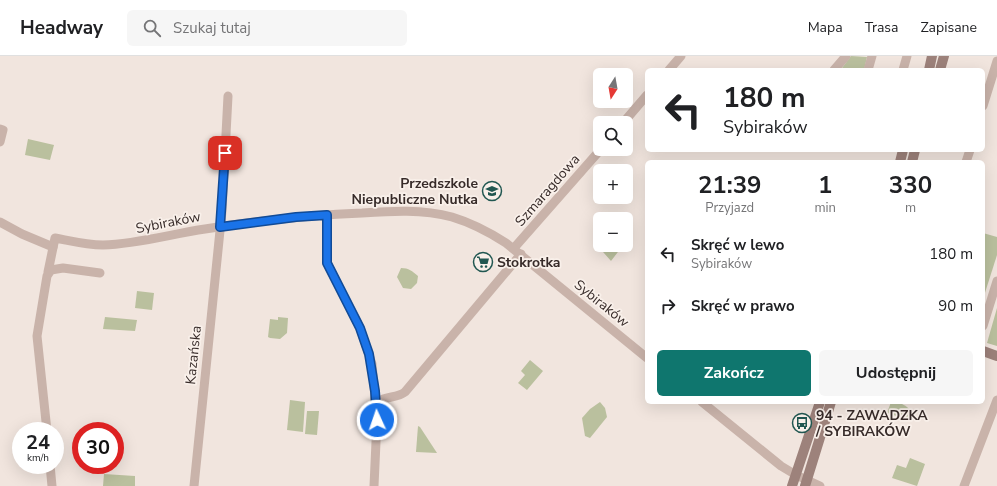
<!DOCTYPE html>
<html lang="pl">
<head>
<meta charset="utf-8">
<style>
	body { margin:0; font-family:"Nunito Sans",sans-serif; background:#f6f6f6; color:#202124; height:100vh; display:flex; flex-direction:column; font-size:15px; white-space:nowrap }
	* { box-sizing:border-box; margin:0 }
	p { font-size:13px; color:#757577 }
	.icon { flex:none; width:22px; height:22px; fill:none; stroke:currentColor; stroke-width:2; stroke-linecap:round; stroke-linejoin:round }
	.map { position:relative; flex:1; overflow:hidden }
	.panel { position:absolute; left:645px; top:104px; width:340px; height:244px; display:flex; flex-direction:column; background:#fff; border-radius:6px; box-shadow:0 4px 16px #0002 }
	.panel>* { flex:none }
	.top-card { position:absolute; left:645px; top:12px; width:340px; height:84px; border-radius:6px; box-shadow:0 4px 16px #0002; background:#fff; color:#202124; overflow:hidden }
	.needle { width:26px; rotate:191deg }
	.fabs { position:absolute; left:593px; top:12px; display:grid; gap:8px }
	.fabs a { display:grid; place-items:center; width:40px; height:40px; border-radius:6px; background:#fff; box-shadow:0 4px 16px #0002; font-size:20px }
	.speed { position:absolute; left:12px; top:366px; display:flex; gap:8px; font-size:20px; font-weight:700; text-align:center }
	.speed>* { display:grid; place-content:center; width:52px; height:52px; border-radius:50%; background:#fff; box-shadow:0 4px 16px #0002; line-height:1 }
	.speed small { font-size:10px; font-weight:400 }
	.speed .limit { border:6px solid #d22; background:#fff; color:#111 }
	.pin { position:absolute; display:grid; place-items:center; width:34px; height:34px; color:#fff; margin:-17px; border-radius:8px; box-shadow:0 2px 6px #0006 }
	.me { position:absolute; width:44px; margin:-22px; rotate:357deg; stroke-linejoin:round; filter:drop-shadow(0 0 3px #0008) }
	.turn { display:flex; align-items:center; gap:14px; height:84px; padding:0 12px; font-size:18px }
	.turn .icon { width:52px; height:52px; stroke-width:2.5 }
	.turn b { display:block; font-size:28px; line-height:34px }
	.eta { display:flex; justify-content:space-evenly; align-items:center; height:68px; text-align:center }
	.eta b { font-size:24px; font-weight:700; line-height:28px }
	.cta { display:flex; gap:8px; margin-top:auto; padding:8px 12px }
	.cta a { flex:1; height:46px; border-radius:6px; background:#0f766e; color:#fff; font-size:16px; font-weight:700; line-height:46px; text-align:center }
	.cta a+a { background:#f6f6f6; color:#202124 }
	ul { padding:0; list-style:none }
	li { display:flex; align-items:center; gap:12px; height:52px; padding:0 12px }
	li div { flex:1 }
	li b { display:block; font-size:15px }
	li em { font-style:normal }
	header { display:flex; align-items:center; gap:24px; box-sizing:border-box; height:56px; padding:0 20px; background:#fff; border-bottom:1px solid #e0e0e0 }
	header strong { font-size:19px }
	nav { display:flex; gap:22px; margin-inline-start:auto; font-size:14px }
	.search { width:280px; height:36px; background:#f6f6f6; display:flex; align-items:center; gap:10px; box-sizing:border-box; padding:0 14px; border-radius:6px; color:#757577; font-size:15px }
	.map>svg:first-child { display:block }
	.green { fill:#bac09e }
	.lines { fill:none; stroke-linecap:round; stroke-linejoin:round }
	.street { stroke:#c9b3aa; stroke-width:9 }
	.secondary { stroke:#9d827b; stroke-width:10 }
	.route-casing { stroke:#114b97; stroke-width:10 }
	.route { stroke:#1a73e8; stroke-width:7 }
	.labels { text-anchor:middle; stroke-width:3.5; stroke-linejoin:round; paint-order:stroke }
	.poi-label { font-size:14px; font-weight:bold; fill:#372b29; stroke:#f9f0ea; text-anchor:start }
	.street-label { font-size:14px; fill:#372b29; stroke:#f9f0ea }
</style>
</head>
<body>
<header>
<strong>Headway</strong>
<div class="search"><svg class="icon" aria-label="search" viewBox="0 0 24 24"><circle cx="10" cy="10" r="6"/><path d="M15 15l6 6"/></svg>Szukaj tutaj</div>
<nav><a>Mapa</a><a>Trasa</a><a>Zapisane</a></nav>
</header>
<div class="map">
<svg width="997" height="430" viewBox="0 0 997 430">
	<rect width="100%" height="100%" fill="#f1e5de"/>
	<g class="green">
		<polygon points="851,0 867,1 864,14 842,14 842,12"/>
		<polygon points="28,83 54,89 50,104 25,99"/>
		<polygon points="983,177 997,181 997,199 983,243"/>
		<polygon points="600,182 600,189 618,189 621,192 611,205 596,188"/>
		<path d="M 401,212 C 409,212 412,215 418,220 L 417,227 L 411,233 L 403,232 L 397,221 Z"/>
		<polygon points="137,235 154,237 152,254 135,252"/>
		<polygon points="997,252 997,290 987,287"/>
		<polygon points="105,261 137,264 135,275 103,273"/>
		<polygon points="278,261 288,262 287,277 280,283 270,282 268,281 270,263 278,264"/>
		<polygon points="530,304 543,315 527,334 518,327 525,319 521,315"/>
		<polygon points="290,344 305,346 303,376 287,374"/>
		<polygon points="600,346 605,352 607,361 590,382 585,380 582,362 590,353"/>
		<path d="M 891,346 C 902,346 908,350 914,359 L 912,365 L 887,357 Z"/>
		<polygon points="307,355 319,355 317,379 305,378"/>
		<polygon points="418,370 420,371 437,397 416,396"/>
		<polygon points="910,402 925,408 917,430 892,422 897,409 906,412"/>
		<polygon points="104,418 135,420 135,430 103,430"/>
	</g>
	<g class="lines">
		<g class="street">
			<polyline points="669,14 681,0"/>
			<polyline points="834,14 846,0"/>
			<polyline points="868,14 872,0"/>
			<polyline points="903,14 907,0"/>
			<polyline points="983,50 997,5"/>
			<polyline points="623,67 647,39"/>
			<polyline points="0,73 3,74 0,86"/>
			<polyline points="966,106 970,94"/>
			<polyline points="327,159 327,207 360,272 372,308 377,364 374,430"/>
			<polyline points="0,166 22,178 53,191"/>
			<polyline points="514,192 601,93"/>
			<path d="M 48,216 L 55,182 C 71,185 87,189 103,189 C 138,188 171,178 205,173 C 257,165 309,159 362,157 C 392,155 422,153 452,161 C 472,167 489,176 506,187 L 647,302"/>
			<polyline points="983,270 997,225"/>
			<polyline points="702,346 781,410 796,419 820,430"/>
			<path d="M 376,348 C 384,339 396,343 405,336 L 521,198"/>
			<polyline points="47,375 37,280 47,220 51,214 63,212 100,217"/>
			<polyline points="50,409 52,430"/>
			<polyline points="194,430 222,155 228,40"/>
			<polyline points="964,430 997,344"/>
		</g>
		<g class="secondary">
			<polyline points="929,14 932,0"/>
			<polyline points="940,14 944,0"/>
			<polyline points="900,106 903,94"/>
			<polyline points="912,106 915,94"/>
			<polyline points="983,295 997,300"/>
			<polyline points="792,430 820,346"/>
			<polyline points="805,430 831,346"/>
		</g>
	</g>
	<g class="lines">
		<g class="route-casing">
			<polyline id="route" points="225,97 220,171 296,161 327,159 327,207 360,272 369,298 375,335 377,364"/>
		</g>
		<use href="#route" class="route"/>
	</g>
	<defs>
		<g id="school-ring" transform="scale(1)"><circle r="9.5" fill="#f9f0ea" stroke="#215751" stroke-width="1.5"/><path d="M0-5L7-2L0 1L-7-2ZM-4 1L0 2.5L4 1V4Q0 6-4 4Z" fill="#215751"/></g>
		<g id="supermarket-ring" transform="scale(1)"><circle r="9.5" fill="#f9f0ea" stroke="#215751" stroke-width="1.5"/><path d="M-6-5.5h2.5l.6 2H6L4.5 2H-2.5L-4.4-4H-6ZM-1.5 3.2a1.3 1.3 0 1 0 .1 0ZM3 3.2a1.3 1.3 0 1 0 .1 0Z" fill="#215751"/></g>
		<g id="bus-ring" transform="scale(1)"><circle r="9.5" fill="#f9f0ea" stroke="#215751" stroke-width="1.5"/><path d="M-5-6H5V4H4V6H2V4H-2V6H-4V4H-5ZM-3.5-4V0h7V-4ZM-3.5 1.2v1.5H-2V1.2ZM2 1.2v1.5H3.5V1.2Z" fill="#215751"/></g>
	</defs>
	<g fill-rule="evenodd">
		<use href="#school-ring" x="492" y="135"/>
		<use href="#supermarket-ring" x="483" y="206"/>
		<use href="#bus-ring" x="802" y="367"/>
	</g>
	<g class="labels">
		<g class="poi-label">
			<text x="478" y="132" text-anchor="end">Przedszkole<tspan x="478" dy="16">Niepubliczne Nutka</tspan></text>
			<text x="497" y="211">Stokrotka</text>
			<text x="816" y="364">94 - ZAWADZKA<tspan x="816" dy="16">/ SYBIRAKÓW</tspan></text>
		</g>
		<g class="street-label">
			<text transform="translate(547 134) rotate(-49)" y="5">Szmaragdowa</text>
			<text transform="translate(168 166) rotate(-11)" y="5">Sybiraków</text>
			<text transform="translate(602 247) rotate(39)" y="5">Sybiraków</text>
			<text transform="translate(193 299) rotate(-84)" y="5">Kazańska</text>
		</g>
	</g>
</svg>
<div class="fabs">
<a><svg class="needle" viewBox="-14 -14 28 28"><path d="M0-13l5 13h-10z" fill="#e53935"/><path d="M0 13l5-13h-10z" fill="#757577"/></svg></a>
<a><svg class="icon" aria-label="search" viewBox="0 0 24 24"><circle cx="10" cy="10" r="6"/><path d="M15 15l6 6"/></svg></a>
<a>+</a>
<a>−</a>
</div>
<div class="speed"><div>24<small>km/h</small></div><div class="limit">30</div></div>
<div class="pin" style="left:225px;top:97px;background:#d93025"><svg class="icon" aria-label="arrive" viewBox="0 0 24 24"><path d="M6 21V4h12l-3 4 3 4H6"/></svg></div>
<svg class="me" style="left:377px;top:364px" viewBox="-20 -20 40 40"><circle r="17" fill="#1a73e8" stroke="#fff" stroke-width="3"/><path d="M0-11L8 9 0 5-8 9z" fill="#fff"/></svg>
<div class="top-card">
<div class="turn"><svg class="icon" aria-label="left" viewBox="0 0 24 24"><path d="M17 20v-9H6M10 6l-5 5 5 5"/></svg><div><b>180 m</b>Sybiraków</div></div>
</div>
<section class="panel">
<div class="eta">
<div><b>21:39</b><p>Przyjazd</p></div>
<div><b>1</b><p>min</p></div>
<div><b>330</b><p>m</p></div>
</div>
<ul>
<li><svg class="icon" aria-label="left" viewBox="0 0 24 24"><path d="M17 20v-9H6M10 6l-5 5 5 5"/></svg><div><b>Skręć w lewo</b><p>Sybiraków</p></div><em>180 m</em></li>
<li><svg class="icon" aria-label="right" viewBox="0 0 24 24"><path d="M7 20v-9h11M14 6l5 5-5 5"/></svg><div><b>Skręć w prawo</b></div><em>90 m</em></li>
</ul>
<div class="cta"><a>Zakończ</a><a>Udostępnij</a></div>
</section>
</div>
</body>
</html>
